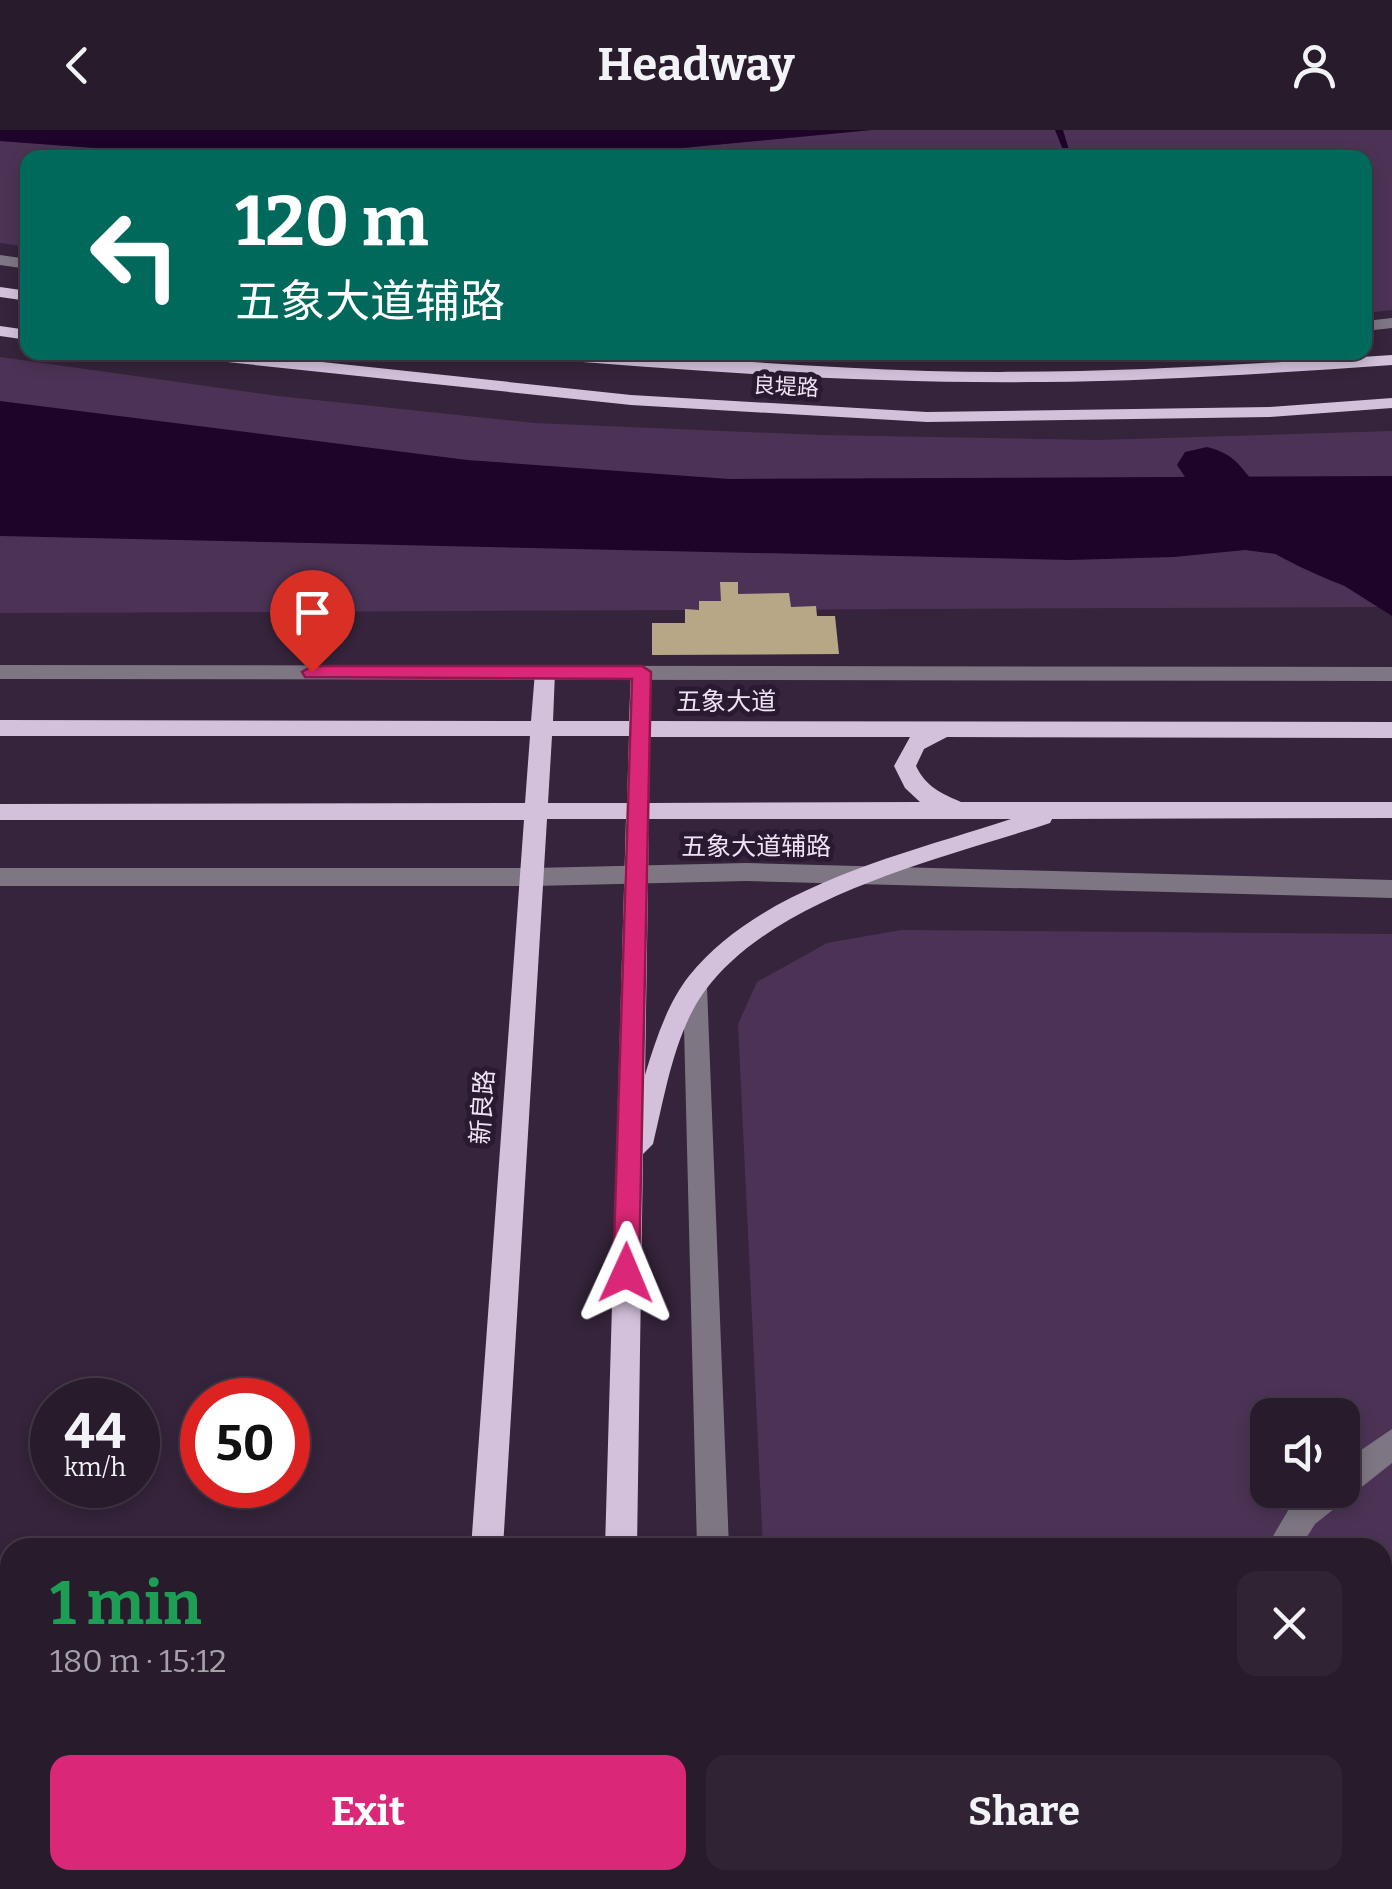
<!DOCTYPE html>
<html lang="en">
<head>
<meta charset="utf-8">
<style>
	body { margin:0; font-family:Bitter,"Noto Sans SC",serif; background:#302434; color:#f1f3f6; height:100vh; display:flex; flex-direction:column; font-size:38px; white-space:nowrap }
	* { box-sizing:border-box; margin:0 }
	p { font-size:32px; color:#a5a1a9 }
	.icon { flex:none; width:55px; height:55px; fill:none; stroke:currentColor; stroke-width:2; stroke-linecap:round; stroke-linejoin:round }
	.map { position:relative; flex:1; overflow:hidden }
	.details { position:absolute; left:0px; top:1408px; width:1392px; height:352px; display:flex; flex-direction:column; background:#281b2c; border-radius:30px 30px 0 0; box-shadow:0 5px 15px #0003,0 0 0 2px #443948 }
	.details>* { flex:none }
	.guide { position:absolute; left:20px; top:20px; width:1352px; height:210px; border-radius:20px; box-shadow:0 5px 15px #0003,0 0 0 2px #443948; background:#00695c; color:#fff; overflow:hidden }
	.tools { position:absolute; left:1250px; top:1268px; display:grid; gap:20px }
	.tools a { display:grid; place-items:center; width:110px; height:110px; border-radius:20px; background:#281b2c; box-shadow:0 5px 15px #0003,0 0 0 2px #443948; font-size:50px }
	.speed { position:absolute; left:30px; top:1248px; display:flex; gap:20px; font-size:50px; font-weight:700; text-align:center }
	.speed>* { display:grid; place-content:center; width:130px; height:130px; border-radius:50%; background:#281b2c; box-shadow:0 5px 15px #0003,0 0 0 2px #443948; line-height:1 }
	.speed small { font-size:25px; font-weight:400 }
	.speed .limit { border:15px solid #d22; background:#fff; color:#111 }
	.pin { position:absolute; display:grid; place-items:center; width:85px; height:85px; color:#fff; margin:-102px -42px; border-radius:50% 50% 50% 0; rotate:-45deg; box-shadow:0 0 10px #0007 }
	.pin .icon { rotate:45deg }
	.me { position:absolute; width:110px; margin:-55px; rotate:1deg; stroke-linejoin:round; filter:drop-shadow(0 0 8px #0008) }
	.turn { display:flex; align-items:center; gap:35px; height:210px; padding:0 50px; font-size:45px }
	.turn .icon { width:130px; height:130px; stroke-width:2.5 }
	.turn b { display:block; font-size:70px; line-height:85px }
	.round { display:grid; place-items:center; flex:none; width:105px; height:105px; border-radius:20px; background:#302434 }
	.overview { display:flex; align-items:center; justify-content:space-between; height:170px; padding:0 50px }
	h1 { font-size:60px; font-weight:700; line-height:75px; color:#1e9e55 }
	.primary-button { display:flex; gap:20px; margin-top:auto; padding:20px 50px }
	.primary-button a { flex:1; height:115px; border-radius:20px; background:#db2777; color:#fff; font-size:40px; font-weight:700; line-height:115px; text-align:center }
	.primary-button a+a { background:#302434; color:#f1f3f6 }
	header { display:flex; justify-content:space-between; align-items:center; height:130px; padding:0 50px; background:#281b2c; font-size:45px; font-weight:700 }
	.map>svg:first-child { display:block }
	.green { fill:#4c3356; fill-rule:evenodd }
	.water { fill:#1f0429 }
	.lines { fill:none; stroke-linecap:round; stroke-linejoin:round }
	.stream { fill:#1f0429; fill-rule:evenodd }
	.river { fill:#1f0429; fill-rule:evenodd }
	.building { fill:#b7a787 }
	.minor { fill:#7f7683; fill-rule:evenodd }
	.major { fill:#d3c1db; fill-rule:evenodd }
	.route { fill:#db2777; stroke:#8e194d; stroke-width:2.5 }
	.labels { text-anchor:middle; stroke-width:10; stroke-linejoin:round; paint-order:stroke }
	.far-street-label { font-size:22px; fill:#eee3f3; stroke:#2a1a31 }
	.street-label { font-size:25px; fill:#eee3f3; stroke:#2a1a31 }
</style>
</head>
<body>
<header><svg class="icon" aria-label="back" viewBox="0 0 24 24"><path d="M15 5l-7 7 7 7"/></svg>Headway<svg class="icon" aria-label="person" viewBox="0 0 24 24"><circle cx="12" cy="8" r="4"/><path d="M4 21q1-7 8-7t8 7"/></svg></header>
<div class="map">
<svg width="1392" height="1759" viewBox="0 0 1392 1759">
	<rect width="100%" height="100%" fill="#35243b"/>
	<g class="green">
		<polygon points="871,0 1392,0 1392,180 1365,183 1365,28 577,28"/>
		<polygon points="0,11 228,27 28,28 27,117 0,113"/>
		<polygon points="0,227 278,266 534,293 820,305 1097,310 1392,301 1392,477 0,483"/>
		<path d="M 901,800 L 1392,804 L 1392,1759 L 779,1759 L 779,1750 L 1382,1750 L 1382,1418 L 763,1417 L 738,894 L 757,852 L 827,813 ZM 1268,1285 L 1342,1285 L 1342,1360 L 1268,1360 Z"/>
	</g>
	<g class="water">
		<polygon points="0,0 871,0 577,28 228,28 0,11"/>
		<polygon points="0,271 467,330 729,349 1392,346 1392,486 1324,443 1277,424 1245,420 1174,427 1069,430 0,406"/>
	</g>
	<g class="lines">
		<polygon class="stream" points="1055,0 1063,0 1069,20 1063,20"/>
		<path class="river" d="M 1207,317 C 1243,326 1240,344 1267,363 C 1305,390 1349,407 1392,425 L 1392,471 C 1335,456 1269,426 1222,389 C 1204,376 1189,353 1177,335 L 1185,322 Z"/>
	</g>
	<polygon class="building" points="720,452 738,452 738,464 789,463 791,477 816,476 817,486 835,486 839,524 652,525 652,493 685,493 685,479 699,480 699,471 721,471"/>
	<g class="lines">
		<g class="minor">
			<polygon points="0,125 28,129 28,139 0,135"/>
			<polygon points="1392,188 1392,198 1365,201 1365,191"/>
			<polygon points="0,535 1392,537 1392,551 0,549"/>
			<polygon points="747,733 1392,750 1392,768 747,751 533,756 0,756 0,738 533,738"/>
			<polygon points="695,847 704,850 707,857 729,1418 697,1418 683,857 686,850"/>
			<polygon points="1392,1299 1392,1333 1315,1394 1300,1418 1266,1418 1293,1372 1308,1360 1342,1360 1342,1333"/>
			<rect x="706" y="1750" width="36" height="9"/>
			<polygon points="1177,1750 1213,1750 1214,1759 1178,1759"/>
		</g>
		<g class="major">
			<polygon points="0,157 28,161 28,171 0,167"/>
			<polygon points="0,196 28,200 28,210 0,206"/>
			<polygon points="172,222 228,222 631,265 927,282 1270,277 1392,268 1392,278 1270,287 927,292 631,275 180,227"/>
			<path d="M 510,222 C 649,222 788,237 928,241 C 1083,245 1237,235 1392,225 L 1392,235 C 1276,243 1159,251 1042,252 C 867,254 692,241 518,227 Z"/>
			<path d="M 545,535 L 555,542 L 553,591 L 629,591 L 631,542 L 641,535 L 651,542 L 651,591 L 1392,592 L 1392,608 L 947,607 L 924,619 L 916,636 C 926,657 941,663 961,672 L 1392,672 L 1392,688 L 1052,689 L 1050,693 C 942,729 775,765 704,862 C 674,904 665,965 653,1014 L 643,1024 L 637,1418 L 605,1418 L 626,689 L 547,689 L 503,1418 L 471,1418 L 524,690 L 0,690 L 0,674 L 525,673 L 530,606 L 0,606 L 0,590 L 531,591 L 535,542 ZM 552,606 L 629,606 L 627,673 L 548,673 ZM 650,607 L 910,607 L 894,636 L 905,658 L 920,672 L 649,673 ZM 649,689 L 1011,689 C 905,724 761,756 689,846 C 667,874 655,912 645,945 Z"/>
			<polygon points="446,1750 482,1750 481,1759 445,1759"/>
			<rect x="598" y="1750" width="36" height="9"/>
		</g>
	</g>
	<polygon class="route" points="312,536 642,536 651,542 639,1143 635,1151 626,1155 617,1151 613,1143 632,549 305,547 302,542"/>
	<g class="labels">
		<g class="far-street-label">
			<text transform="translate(786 256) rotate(3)" y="8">良堤路</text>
		</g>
		<g class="street-label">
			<text x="726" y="580">五象大道</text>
			<text x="756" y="725">五象大道辅路</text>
			<text transform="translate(482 977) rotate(-86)" y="9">新良路</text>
		</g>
	</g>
</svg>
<div class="tools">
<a><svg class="icon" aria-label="sound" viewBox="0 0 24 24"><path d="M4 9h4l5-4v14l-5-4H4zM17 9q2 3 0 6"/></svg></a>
</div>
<div class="speed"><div>44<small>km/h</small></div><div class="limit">50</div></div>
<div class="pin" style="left:312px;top:542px;background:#d93025"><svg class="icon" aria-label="arrive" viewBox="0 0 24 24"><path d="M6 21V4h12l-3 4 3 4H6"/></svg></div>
<svg class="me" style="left:626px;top:1143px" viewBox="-20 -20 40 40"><path d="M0-17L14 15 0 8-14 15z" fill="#db2777" stroke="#fff" stroke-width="4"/></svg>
<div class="guide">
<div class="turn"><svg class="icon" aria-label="left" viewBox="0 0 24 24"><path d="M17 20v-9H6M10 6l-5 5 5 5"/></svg><div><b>120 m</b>五象大道辅路</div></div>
</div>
<section class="details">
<div class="overview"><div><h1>1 min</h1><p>180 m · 15:12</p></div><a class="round"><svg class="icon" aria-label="close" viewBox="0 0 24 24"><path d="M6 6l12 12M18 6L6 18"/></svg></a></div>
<div class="primary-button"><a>Exit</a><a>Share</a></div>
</section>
</div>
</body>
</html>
